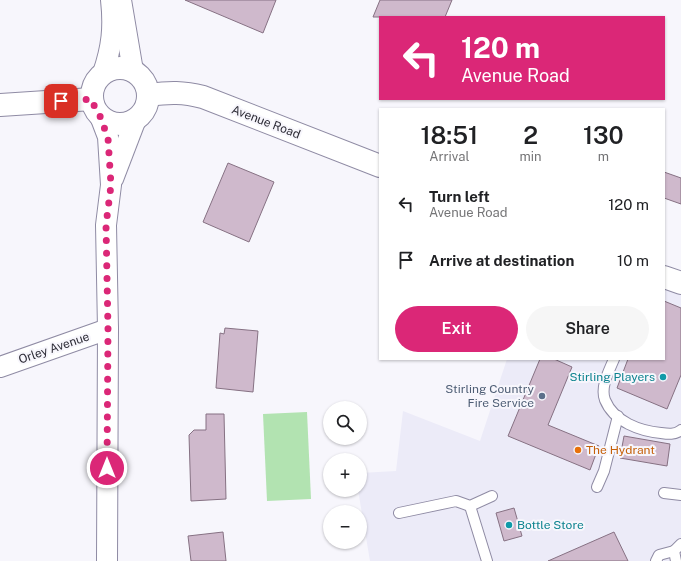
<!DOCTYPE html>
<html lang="en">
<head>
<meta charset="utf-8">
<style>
	body { margin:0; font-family:"Public Sans",sans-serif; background:#f6f6f6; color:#202124; height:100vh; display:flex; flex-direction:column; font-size:15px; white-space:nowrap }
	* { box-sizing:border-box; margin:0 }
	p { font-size:13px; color:#757577 }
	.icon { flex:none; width:22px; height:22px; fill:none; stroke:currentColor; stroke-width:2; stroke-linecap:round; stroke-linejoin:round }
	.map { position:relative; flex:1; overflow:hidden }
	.sheet { position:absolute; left:379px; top:108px; width:286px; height:252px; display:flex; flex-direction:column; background:#fff; border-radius:0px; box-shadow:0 1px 3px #0004 }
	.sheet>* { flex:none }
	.top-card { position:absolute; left:379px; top:16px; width:286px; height:84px; border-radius:0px; box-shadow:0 1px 3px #0004; background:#db2777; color:#fff; overflow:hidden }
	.buttons { position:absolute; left:323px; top:401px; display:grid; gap:8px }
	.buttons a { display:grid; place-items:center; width:44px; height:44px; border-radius:50%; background:#fff; box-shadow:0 1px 3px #0004; font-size:20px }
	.pin { position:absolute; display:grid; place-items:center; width:34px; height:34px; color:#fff; margin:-17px; border-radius:8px; box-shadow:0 2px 6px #0006 }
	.me { position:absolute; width:44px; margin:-22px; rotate:0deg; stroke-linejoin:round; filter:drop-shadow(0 0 3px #0008) }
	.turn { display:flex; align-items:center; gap:14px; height:84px; padding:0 16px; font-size:18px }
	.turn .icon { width:52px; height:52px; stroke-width:2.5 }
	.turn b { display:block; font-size:28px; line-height:34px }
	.eta { display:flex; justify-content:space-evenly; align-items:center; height:68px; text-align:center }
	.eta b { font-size:24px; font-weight:600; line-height:28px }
	.action { display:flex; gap:8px; margin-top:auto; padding:8px 16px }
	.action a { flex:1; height:46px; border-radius:24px; background:#db2777; color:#fff; font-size:16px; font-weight:600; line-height:46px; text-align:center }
	.action a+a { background:#f6f6f6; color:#202124 }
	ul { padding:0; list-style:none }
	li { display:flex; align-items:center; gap:12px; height:56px; padding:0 16px }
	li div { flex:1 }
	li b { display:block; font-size:15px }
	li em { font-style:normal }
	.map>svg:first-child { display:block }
	.built { fill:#ecebf8 }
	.green { fill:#b2e3b1 }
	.building { fill:#cfb9cc; stroke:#867183 }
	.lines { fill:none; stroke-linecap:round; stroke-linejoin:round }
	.service-casing { stroke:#8f8ba4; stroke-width:12 }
	.minor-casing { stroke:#8f8ba4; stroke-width:22 }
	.tertiary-casing { stroke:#8f8ba4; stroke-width:24 }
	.service { stroke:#fff; stroke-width:10 }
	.minor { stroke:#fff; stroke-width:20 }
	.tertiary { stroke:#fff; stroke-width:22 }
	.route { stroke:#db2777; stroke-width:7; stroke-dasharray:0 12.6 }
	.culture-dot { fill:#0f9aa8; stroke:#f7f6fc; stroke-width:1.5 }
	.service-dot { fill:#5c6f8a; stroke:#f7f6fc; stroke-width:1.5 }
	.food-dot { fill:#e8710a; stroke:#f7f6fc; stroke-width:1.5 }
	.labels { text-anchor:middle; stroke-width:4; stroke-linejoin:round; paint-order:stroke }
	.street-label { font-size:12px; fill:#2d2c36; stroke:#f7f6fc }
	.culture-label { font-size:12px; fill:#0d838f; stroke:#f7f6fc; text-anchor:end }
	.service-label { font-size:12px; fill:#4e5e75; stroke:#f7f6fc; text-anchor:end }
	.food-label { font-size:12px; fill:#c56008; stroke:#f7f6fc; text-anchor:start }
</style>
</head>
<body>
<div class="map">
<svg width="681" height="561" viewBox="0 0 681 561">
	<rect width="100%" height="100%" fill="#f7f6fc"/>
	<polygon class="built" points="664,277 681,283 681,561 370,561 358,490 360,490 360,473 396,471 403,411 480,441 507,359 664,359"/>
	<polygon class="green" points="307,412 311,499 267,501 263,414"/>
	<g class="building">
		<polygon points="185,0 276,0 263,33"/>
		<polygon points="380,0 452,0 445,17 373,17"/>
		<polygon points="228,163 274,182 249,242 203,222"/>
		<polygon points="664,172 681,178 681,204 664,198"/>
		<polygon points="664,301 681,308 681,375 667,409 617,388 628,359 664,359"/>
		<polygon points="225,328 258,331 253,392 216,388 220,333 224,334"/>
		<polygon points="540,359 554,359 572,367 548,425 599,446 590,470 508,436"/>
		<polygon points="206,414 224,414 226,499 191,501 189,435 194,430 206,430"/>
		<polygon points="624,436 670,444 667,466 620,458"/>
		<polygon points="514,508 522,536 504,541 496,513"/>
		<polygon points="223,532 226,561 191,561 188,536"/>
		<polygon points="614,532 628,561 548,561"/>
	</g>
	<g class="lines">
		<g class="service-casing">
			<g id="service">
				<path d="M 614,359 C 609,371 600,387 605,400 C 614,422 640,431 661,433 C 668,434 675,435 681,430"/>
				<polyline points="597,487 604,471 618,416"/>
				<polyline points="664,493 681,495"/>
				<polyline points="470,506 487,561"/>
				<polyline points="399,513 456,501 470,506 492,496"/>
				<polyline points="656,561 659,555 674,551"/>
				<polyline points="676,561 674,551 681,544"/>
			</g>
		</g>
		<g class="minor-casing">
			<g id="minor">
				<polyline points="121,0 133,71"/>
				<path d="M 103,73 C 112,47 114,27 111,0"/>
				<polyline points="100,116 108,137 111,185 106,225 108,329 107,561"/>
				<polyline points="113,179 136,119"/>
				<polyline points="0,367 108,329"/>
			</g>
		</g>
		<g class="tertiary-casing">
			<g id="tertiary">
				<circle cx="120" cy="96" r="28"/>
				<path d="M 149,95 C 170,92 183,92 203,97 L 380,166"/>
				<polyline points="0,105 92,99"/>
				<polyline points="664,277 681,283"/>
			</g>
		</g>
		<use href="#service" class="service"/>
		<use href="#minor" class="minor"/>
		<use href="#tertiary" class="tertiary"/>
	</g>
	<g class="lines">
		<polyline class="route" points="61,101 92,99 95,108 100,116 108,138 111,185 106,225 108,329 107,468"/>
	</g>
	<g class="culture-dot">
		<circle cx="663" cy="377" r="4"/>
		<circle cx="509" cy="525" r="4"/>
	</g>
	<circle class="service-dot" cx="542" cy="396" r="4"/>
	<circle class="food-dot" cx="578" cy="450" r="4"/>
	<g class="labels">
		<g class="street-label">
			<text transform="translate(266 122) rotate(21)" y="4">Avenue Road</text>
			<text transform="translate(54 348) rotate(-19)" y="4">Orley Avenue</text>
		</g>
		<g class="culture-label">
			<text x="655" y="381">Stirling Players</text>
			<text x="517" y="529" text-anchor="start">Bottle Store</text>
		</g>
		<g class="service-label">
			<text x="534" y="393">Stirling Country<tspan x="534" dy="14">Fire Service</tspan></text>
		</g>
		<g class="food-label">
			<text x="586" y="454">The Hydrant</text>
		</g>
	</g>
</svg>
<div class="buttons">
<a><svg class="icon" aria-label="search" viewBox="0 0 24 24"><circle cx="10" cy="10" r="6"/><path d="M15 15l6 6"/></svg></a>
<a>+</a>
<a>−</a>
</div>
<div class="pin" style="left:61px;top:101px;background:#d93025"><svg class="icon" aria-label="arrive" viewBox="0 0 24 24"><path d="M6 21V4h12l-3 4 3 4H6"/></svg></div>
<svg class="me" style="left:107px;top:468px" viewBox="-20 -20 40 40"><circle r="17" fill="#db2777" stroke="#fff" stroke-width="3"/><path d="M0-11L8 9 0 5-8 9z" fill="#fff"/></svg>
<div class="top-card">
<div class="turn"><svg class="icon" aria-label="left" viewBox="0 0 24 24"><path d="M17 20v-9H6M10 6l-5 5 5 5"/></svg><div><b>120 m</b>Avenue Road</div></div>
</div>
<section class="sheet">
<div class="eta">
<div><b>18:51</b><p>Arrival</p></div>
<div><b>2</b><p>min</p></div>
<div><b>130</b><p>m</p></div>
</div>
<ul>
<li><svg class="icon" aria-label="left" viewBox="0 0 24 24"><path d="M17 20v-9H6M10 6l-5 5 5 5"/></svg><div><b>Turn left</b><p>Avenue Road</p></div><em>120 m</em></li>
<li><svg class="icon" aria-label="arrive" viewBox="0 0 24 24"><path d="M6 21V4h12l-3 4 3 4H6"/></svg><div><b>Arrive at destination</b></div><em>10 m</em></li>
</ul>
<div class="action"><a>Exit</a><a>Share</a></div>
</section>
</div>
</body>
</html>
